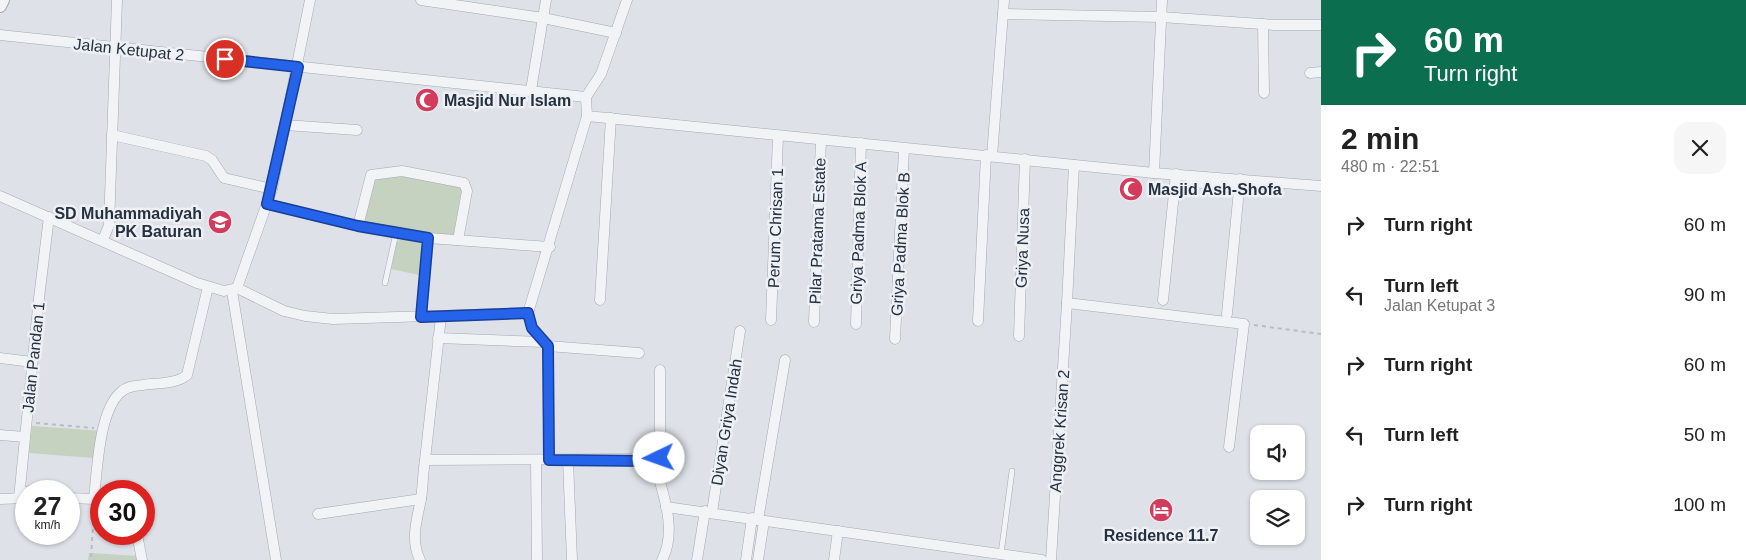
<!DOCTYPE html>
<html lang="en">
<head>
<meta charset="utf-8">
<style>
	body { margin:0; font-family:Helvetica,sans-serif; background:#f6f6f6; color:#222; height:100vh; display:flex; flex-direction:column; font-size:19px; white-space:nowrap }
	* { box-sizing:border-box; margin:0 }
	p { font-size:16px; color:#767676 }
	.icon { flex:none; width:28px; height:28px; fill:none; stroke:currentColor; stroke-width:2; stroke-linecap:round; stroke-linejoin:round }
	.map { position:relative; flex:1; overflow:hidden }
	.side { display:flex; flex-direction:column; background:#fff; width:425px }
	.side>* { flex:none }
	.banner { background:#0b6e4f; color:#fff; overflow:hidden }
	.fabs { position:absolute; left:1250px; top:425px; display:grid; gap:10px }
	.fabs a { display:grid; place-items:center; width:55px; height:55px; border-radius:10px; background:#fff; box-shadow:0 1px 4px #0004; font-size:25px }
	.speed { position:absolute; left:15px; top:480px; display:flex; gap:10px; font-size:25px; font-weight:700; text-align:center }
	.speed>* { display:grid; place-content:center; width:65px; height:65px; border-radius:50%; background:#fff; box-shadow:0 1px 4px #0004; line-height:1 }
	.speed small { font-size:12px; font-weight:400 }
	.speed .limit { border:8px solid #d22; background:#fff; color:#111 }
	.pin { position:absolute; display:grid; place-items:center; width:42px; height:42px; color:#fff; margin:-21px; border:2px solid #fff; border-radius:50%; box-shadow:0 1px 5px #0007 }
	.me { position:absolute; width:55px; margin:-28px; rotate:267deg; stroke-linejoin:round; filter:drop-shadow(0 0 4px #0008) }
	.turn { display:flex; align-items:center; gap:18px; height:105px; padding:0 20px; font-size:22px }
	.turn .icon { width:65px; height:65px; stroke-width:2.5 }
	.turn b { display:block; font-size:35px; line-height:42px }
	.round { display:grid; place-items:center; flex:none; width:52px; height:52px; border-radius:15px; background:#f6f6f6 }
	.summary { display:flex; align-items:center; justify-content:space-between; height:85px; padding:0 20px }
	h1 { font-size:30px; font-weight:700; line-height:38px }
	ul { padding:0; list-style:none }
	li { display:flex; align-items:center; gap:15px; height:70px; padding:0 20px }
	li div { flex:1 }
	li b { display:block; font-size:19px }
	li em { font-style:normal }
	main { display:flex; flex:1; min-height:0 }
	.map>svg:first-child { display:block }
	.green { fill:#c5d2bf }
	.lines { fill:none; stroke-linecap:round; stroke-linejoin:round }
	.service-casing { stroke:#a3a9b2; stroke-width:6 }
	.minor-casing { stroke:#a3a9b2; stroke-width:11 }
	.tertiary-casing { stroke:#a3a9b2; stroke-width:14 }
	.path { stroke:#b8bdc3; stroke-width:2; stroke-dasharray:4 4; stroke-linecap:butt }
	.service { stroke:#f1f3f6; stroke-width:5 }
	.minor { stroke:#f1f3f6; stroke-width:10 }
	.tertiary { stroke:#f1f3f6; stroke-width:12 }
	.route-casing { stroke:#184099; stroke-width:12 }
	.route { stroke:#2563eb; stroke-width:9 }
	.labels { text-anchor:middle; stroke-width:5; stroke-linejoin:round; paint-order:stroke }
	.street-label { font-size:16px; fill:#26313f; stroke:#edf1f6 }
	.poi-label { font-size:16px; font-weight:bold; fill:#26313f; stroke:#edf1f6; text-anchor:start }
</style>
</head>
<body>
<main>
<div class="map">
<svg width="1321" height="560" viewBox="0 0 1321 560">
	<rect width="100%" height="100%" fill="#dee2e8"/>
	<g class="green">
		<polygon points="401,175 462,187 453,238 361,222 370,180"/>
		<polygon points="401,239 414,240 422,244 419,275 391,269 397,242"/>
		<polygon points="32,426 102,431 93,458 29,453"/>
		<polygon points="89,553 139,556 139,560 88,560"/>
	</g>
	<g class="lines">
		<g class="service-casing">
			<g id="service">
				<polyline points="385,283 396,233"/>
				<polyline points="20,491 35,487 55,488"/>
				<polyline points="1001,554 1012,471"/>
			</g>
		</g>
		<g class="minor-casing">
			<g id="minor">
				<polyline points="421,0 543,18 616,33"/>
				<polyline points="627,0 601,74 586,97 587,116 528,313 532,328 548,346 639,353"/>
				<polyline points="1003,14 1161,17 1274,25 1321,25"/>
				<polyline points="1263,24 1264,93"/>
				<polyline points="0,35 586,97"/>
				<polyline points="1310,73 1321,72"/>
				<polyline points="531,90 546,0"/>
				<polyline points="587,116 1154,173 1321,186"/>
				<polyline points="285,125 357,130"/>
				<polyline points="112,135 206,156 212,160 224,178 272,189"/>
				<polyline points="992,156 1004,0"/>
				<polyline points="1074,165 1067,303 1244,324 1229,447"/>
				<polyline points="1154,173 1162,0"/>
				<polyline points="1191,182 1239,186"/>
				<polyline points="0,196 197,283 224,291 237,288 284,311 305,316 333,319 528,313"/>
				<polyline points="267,204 358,226 428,238 550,247"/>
				<polyline points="358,226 371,175 402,171 464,183 467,191 458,240"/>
				<polyline points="103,240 109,225 117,0"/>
				<polyline points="237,288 272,189 310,0"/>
				<polyline points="232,291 276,560"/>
				<polyline points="600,300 611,118"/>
				<polyline points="1163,300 1176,174"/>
				<polyline points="1227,314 1240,179"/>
				<polyline points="421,317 428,238"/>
				<path d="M 441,317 L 425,460 L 637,459 L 654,461 C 662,491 678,530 662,560"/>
				<polyline points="771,320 778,136"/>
				<polyline points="978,321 986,155"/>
				<polyline points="814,322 821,140"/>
				<polyline points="856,324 861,143"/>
				<polyline points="1019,336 1025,159"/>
				<polyline points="438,338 543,342"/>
				<polyline points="895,339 904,149"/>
				<polyline points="548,346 549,460"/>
				<polyline points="0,358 32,362"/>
				<polyline points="0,435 25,437"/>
				<polyline points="536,460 537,560"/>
				<polyline points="568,460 572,560"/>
				<polyline points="654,461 660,456 660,370"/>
				<polyline points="19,498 39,298 49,217"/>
				<polyline points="69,498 94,499 101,505"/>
				<polyline points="0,499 26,498"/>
				<path d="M 94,499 C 97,471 99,410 121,392 C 127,386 135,386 143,385 C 156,383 177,384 187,375 L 208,287"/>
				<polyline points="666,507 1042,560"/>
				<polyline points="712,512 740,331"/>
				<polyline points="318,514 421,499"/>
				<polyline points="758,520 785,360"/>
				<polyline points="137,534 142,560"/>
				<path d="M 420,560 C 410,539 417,520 421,499 C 423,486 423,472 425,460"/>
				<polyline points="697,560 705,511"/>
				<polyline points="746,560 752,518"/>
				<polyline points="758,560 764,521"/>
				<polyline points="834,560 838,531"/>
				<polyline points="1051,560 1067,303"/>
			</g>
		</g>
		<g class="tertiary-casing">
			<polyline id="tertiary" points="0,6 3,0"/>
		</g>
		<g class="path">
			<polyline points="1254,325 1321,334"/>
			<polyline points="36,423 94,428"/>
			<polyline points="91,557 94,512"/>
		</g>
		<use href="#service" class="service"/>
		<use href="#minor" class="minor"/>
		<use href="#tertiary" class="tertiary"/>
	</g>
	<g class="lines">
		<g class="route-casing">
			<polyline id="route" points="225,59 298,67 267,204 358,226 428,238 421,317 528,313 532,328 548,346 549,460 654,461 659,458"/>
		</g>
		<use href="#route" class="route"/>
	</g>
	<defs>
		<g id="mosque-disc" transform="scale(1.25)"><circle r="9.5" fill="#d23d5d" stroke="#edf1f6"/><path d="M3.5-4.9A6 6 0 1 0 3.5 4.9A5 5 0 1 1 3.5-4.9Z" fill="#fff"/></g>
		<g id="school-disc" transform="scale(1.25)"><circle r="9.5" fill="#d23d5d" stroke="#edf1f6"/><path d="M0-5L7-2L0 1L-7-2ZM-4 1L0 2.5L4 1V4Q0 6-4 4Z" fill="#fff"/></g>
		<g id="hotel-disc" transform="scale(1.25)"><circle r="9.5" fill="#d23d5d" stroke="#edf1f6"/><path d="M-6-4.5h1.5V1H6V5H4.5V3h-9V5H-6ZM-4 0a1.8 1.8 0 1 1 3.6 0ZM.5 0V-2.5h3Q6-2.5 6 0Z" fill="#fff"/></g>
	</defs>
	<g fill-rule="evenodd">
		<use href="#mosque-disc" x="427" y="100"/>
		<use href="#mosque-disc" x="1131" y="189"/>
		<use href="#school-disc" x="220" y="222"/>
		<use href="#hotel-disc" x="1161" y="510"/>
	</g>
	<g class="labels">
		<g class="street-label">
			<text transform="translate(129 49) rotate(6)" y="6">Jalan Ketupat 2</text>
			<text transform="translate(775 228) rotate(-88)" y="6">Perum Chrisan 1</text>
			<text transform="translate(817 231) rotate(-88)" y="6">Pilar Pratama Estate</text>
			<text transform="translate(858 233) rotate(-88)" y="6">Griya Padma Blok A</text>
			<text transform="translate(900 244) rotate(-87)" y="6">Griya Padma Blok B</text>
			<text transform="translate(1022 248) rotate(-88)" y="6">Griya Nusa</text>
			<text transform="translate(33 357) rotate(-84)" y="6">Jalan Pandan 1</text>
			<text transform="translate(726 422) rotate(-81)" y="6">Diyan Griya Indah</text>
			<text transform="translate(1059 431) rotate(-86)" y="6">Anggrek Krisan 2</text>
		</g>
		<g class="poi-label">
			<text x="444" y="106">Masjid Nur Islam</text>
			<text x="1148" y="195">Masjid Ash-Shofa</text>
			<text x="202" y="219" text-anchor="end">SD Muhammadiyah<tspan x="202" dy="18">PK Baturan</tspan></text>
			<text x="1161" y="541" text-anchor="middle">Residence 11.7</text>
		</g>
	</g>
</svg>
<div class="fabs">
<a><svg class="icon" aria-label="sound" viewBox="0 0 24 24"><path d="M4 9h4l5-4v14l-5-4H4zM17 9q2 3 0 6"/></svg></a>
<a><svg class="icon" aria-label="layers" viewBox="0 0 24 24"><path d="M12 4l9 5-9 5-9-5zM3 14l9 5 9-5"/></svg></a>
</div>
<div class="speed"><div>27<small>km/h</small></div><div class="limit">30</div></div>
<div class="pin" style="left:225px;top:59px;background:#d93025"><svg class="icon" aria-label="arrive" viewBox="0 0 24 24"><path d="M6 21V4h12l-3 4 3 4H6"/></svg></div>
<svg class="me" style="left:659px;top:458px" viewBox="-20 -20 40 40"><circle r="19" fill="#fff"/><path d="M0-13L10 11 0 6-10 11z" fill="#2563eb"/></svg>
</div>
<section class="side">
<div class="banner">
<div class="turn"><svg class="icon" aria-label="right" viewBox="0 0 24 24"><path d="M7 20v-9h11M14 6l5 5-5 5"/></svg><div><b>60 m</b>Turn right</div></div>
</div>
<div class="summary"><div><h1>2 min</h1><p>480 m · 22:51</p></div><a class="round"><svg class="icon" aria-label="close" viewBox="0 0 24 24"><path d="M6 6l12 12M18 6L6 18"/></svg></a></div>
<ul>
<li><svg class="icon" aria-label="right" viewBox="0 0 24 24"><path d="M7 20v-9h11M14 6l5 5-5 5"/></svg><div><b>Turn right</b></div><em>60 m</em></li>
<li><svg class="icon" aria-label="left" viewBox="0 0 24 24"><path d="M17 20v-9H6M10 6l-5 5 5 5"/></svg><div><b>Turn left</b><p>Jalan Ketupat 3</p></div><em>90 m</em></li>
<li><svg class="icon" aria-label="right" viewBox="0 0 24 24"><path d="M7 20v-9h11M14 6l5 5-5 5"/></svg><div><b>Turn right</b></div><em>60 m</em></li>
<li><svg class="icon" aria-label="left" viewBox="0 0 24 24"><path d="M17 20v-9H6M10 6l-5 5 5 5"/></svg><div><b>Turn left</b></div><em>50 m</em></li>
<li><svg class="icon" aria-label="right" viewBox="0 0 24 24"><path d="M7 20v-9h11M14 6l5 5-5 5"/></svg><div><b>Turn right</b></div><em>100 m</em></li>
</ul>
</section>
</main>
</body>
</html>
